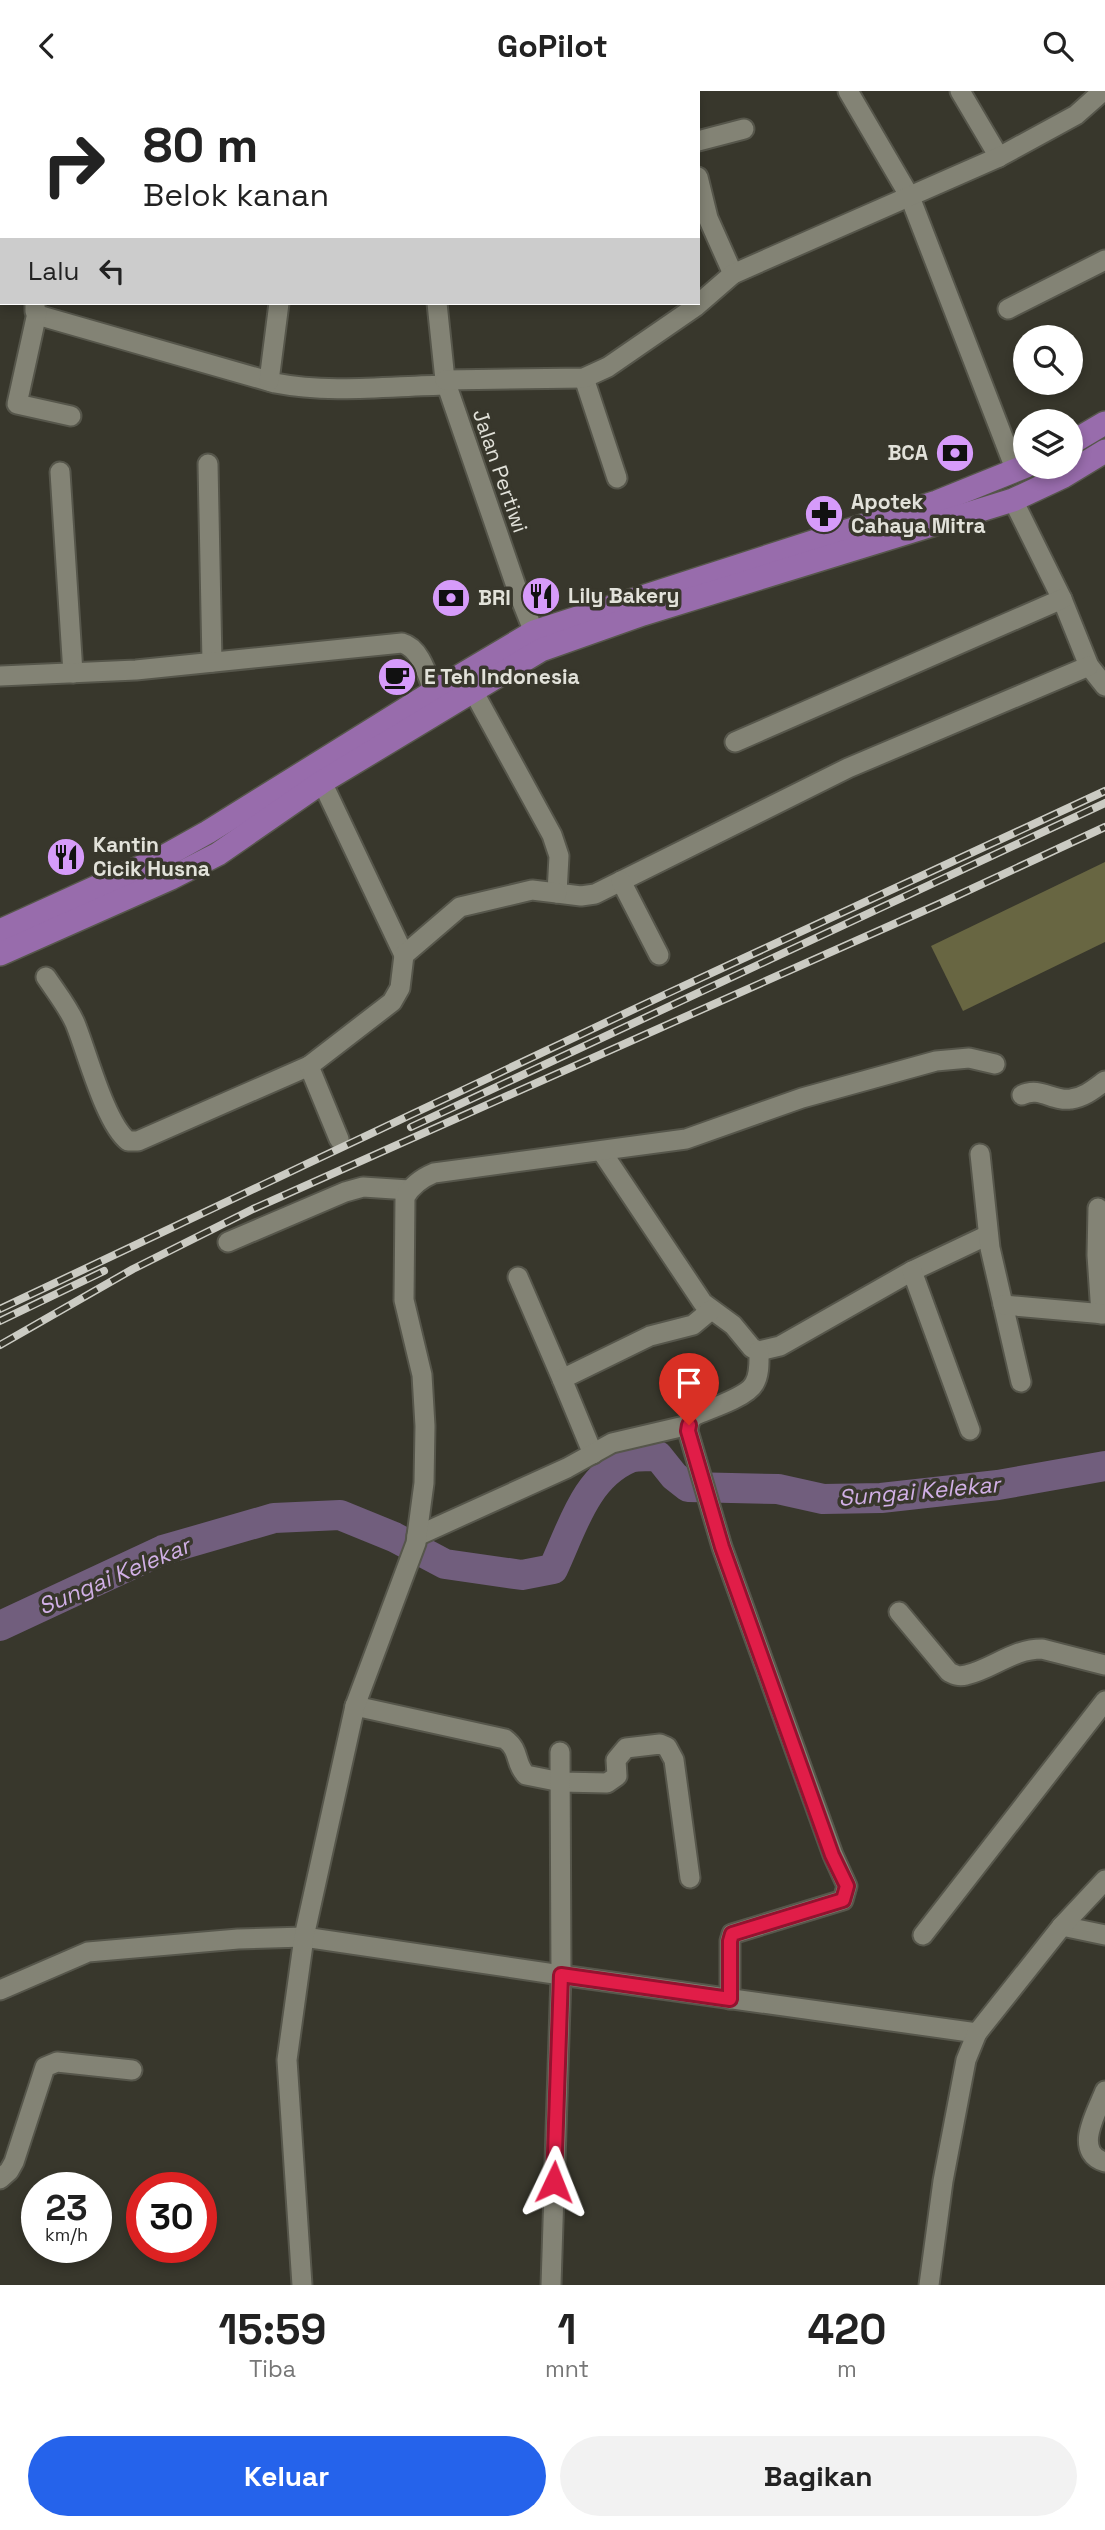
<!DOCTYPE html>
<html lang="id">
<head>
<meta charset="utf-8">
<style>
	body { margin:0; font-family:"Space Grotesk",sans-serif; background:#f2f2f2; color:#222; height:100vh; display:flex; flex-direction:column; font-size:26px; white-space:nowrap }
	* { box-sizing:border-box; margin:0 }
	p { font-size:23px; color:#767676 }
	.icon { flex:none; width:38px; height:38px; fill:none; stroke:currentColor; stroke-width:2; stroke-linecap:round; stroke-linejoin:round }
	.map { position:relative; height:2194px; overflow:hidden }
	.details { display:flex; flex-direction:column; background:#fff; flex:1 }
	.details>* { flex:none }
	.top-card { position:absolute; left:0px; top:0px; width:700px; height:214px; box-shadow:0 4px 10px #0003; background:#fff; color:#222; overflow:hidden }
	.tools { position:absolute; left:1013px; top:234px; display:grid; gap:14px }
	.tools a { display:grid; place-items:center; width:70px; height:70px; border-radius:50%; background:#fff; box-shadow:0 4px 10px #0003; font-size:35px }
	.speed { position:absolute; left:21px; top:2081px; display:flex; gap:14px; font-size:35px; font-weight:700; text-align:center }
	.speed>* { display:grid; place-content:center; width:91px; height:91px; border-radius:50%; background:#fff; box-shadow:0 4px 10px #0003; line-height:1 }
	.speed small { font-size:18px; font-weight:400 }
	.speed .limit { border:10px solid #d22; background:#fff; color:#111 }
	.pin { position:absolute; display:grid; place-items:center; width:60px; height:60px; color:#fff; margin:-72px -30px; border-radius:50% 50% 50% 0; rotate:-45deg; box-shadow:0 0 7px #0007 }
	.pin .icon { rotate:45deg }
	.me { position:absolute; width:77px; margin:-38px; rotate:2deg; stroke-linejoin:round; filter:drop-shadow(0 0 5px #0008) }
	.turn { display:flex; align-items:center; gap:24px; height:147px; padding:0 28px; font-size:32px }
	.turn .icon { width:91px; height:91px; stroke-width:2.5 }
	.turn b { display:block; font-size:49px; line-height:60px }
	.then { display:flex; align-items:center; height:66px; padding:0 28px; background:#0003; gap:14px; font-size:26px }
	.eta { display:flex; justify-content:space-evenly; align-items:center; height:119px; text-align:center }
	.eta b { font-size:42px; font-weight:700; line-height:49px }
	.action { display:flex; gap:14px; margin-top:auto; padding:14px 28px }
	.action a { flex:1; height:80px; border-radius:42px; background:#2563eb; color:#fff; font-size:28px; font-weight:700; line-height:80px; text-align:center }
	.action a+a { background:#f2f2f2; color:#222 }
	header { display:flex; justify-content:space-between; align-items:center; height:91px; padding:0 28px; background:#fff; font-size:32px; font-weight:700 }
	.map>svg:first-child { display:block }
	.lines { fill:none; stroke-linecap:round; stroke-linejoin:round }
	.river { stroke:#715e7d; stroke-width:30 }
	.building { fill:#686642 }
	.minor-casing { stroke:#56564b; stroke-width:23 }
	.major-casing { stroke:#56564b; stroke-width:26 }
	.minor { stroke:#838375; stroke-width:19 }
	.major { stroke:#986cac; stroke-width:23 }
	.rail-casing { stroke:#cbcbc3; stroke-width:8 }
	.rail { stroke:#38372c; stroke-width:5; stroke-dasharray:16; stroke-linecap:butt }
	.route-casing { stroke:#92132f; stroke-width:18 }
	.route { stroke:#e11d48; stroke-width:12 }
	.labels { text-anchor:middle; stroke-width:7; stroke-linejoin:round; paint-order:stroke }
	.poi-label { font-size:21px; font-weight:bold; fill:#e2e2da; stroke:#38372c; text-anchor:start }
	.street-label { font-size:21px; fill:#e2e2da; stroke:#38372c }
	.water-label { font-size:23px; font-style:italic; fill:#d1b0e6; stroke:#38372c }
</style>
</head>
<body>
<header><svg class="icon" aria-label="back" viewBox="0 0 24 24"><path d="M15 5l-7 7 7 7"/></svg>GoPilot<svg class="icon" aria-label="search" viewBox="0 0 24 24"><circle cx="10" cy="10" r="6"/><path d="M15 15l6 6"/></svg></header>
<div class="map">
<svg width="1105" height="2194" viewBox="0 0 1105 2194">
	<rect width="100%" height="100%" fill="#38372c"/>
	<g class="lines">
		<path class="river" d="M 0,1535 L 163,1459 L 274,1427 L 340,1424 L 394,1446 L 445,1473 L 522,1484 L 553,1478 C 572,1438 585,1386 630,1367 C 638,1364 650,1366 658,1365 L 674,1385 L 688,1396 L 778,1398 L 823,1408 L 881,1407 L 998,1394 L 1105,1375"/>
	</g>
	<polygon class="building" points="1105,771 1105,851 963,920 931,855"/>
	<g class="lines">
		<g class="minor-casing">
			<g id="minor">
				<polyline points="9,0 9,2"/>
				<polyline points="73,0 73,2"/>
				<polyline points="230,0 235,2"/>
				<polyline points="434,0 434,2"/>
				<polyline points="674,0 674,2"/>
				<polyline points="848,0 910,106 1016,380"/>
				<polyline points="960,0 999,66"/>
				<polyline points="698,50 744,38"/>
				<polyline points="698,86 708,127 733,183"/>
				<polyline points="0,188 2,188"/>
				<path d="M 35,212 L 35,220 L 41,225 L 275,292 C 331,303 390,295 447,294"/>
				<polyline points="437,212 445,289 518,501 539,554"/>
				<polyline points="1008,218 1105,169"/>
				<polyline points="37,222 17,313 71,325"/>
				<polyline points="584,287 617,387"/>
				<polyline points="445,289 584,287 608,276 695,216 733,183 999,66 1076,24 1103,0"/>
				<polyline points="269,290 279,212"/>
				<polyline points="208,373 212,571"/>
				<polyline points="60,381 73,582"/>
				<polyline points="1013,409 1062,508 1089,575 1105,595"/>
				<path d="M 0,585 L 136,579 L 402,552 C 424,558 429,594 439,613"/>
				<polyline points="466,587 552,744 559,765 557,802 581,805 595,803 848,677 1089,575"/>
				<polyline points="735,651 1062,508"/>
				<polyline points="312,680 322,691 404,864"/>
				<polyline points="621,790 659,864"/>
				<path d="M 46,886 C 56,901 68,916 75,932 C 87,961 105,1032 128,1050 L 138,1050 L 309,975"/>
				<path d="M 1022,1004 C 1040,995 1053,1011 1071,1008 C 1085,1006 1094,998 1105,990"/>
				<polyline points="339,1048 309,975 392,911 400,897 404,864 460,816 532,799 557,802"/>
				<polyline points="602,1061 703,1212 733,1234 752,1257 759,1260 780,1255 912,1180 988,1144"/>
				<polyline points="980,1063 990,1157 1021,1291"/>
				<polyline points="1098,1117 1097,1164 1101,1223"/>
				<polyline points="228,1151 345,1101 363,1096 409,1099"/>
				<polyline points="912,1180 970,1339"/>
				<polyline points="518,1186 562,1288"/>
				<polyline points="1003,1214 1105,1223"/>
				<polyline points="593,1363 562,1288 650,1245 693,1234 711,1219"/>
				<polyline points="417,1445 567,1377 612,1352 689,1334"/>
				<path d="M 899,1521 L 949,1581 C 955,1584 959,1586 966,1584 C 993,1578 1012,1558 1042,1558 L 1105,1574"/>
				<path d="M 355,1615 L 505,1648 C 521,1660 514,1672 526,1684 L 561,1691 L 607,1692 L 617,1685 L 616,1669 L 626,1657 L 660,1653 L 667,1656 L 674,1669 L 690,1787"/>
				<polyline points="1062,1835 1105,1844"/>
				<polyline points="923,1844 1105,1610"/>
				<polyline points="0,1899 88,1861 238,1848 304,1846 561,1884 977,1942"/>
				<path d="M 730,1908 L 730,1850 L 732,1843 L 843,1809 L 847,1795 L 833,1764 L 722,1456 L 688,1340 L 689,1330 L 695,1324 C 710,1318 747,1306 754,1293 C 760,1284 759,1270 759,1260"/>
				<path d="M 1105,2000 C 1097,2021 1072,2061 1105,2071"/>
				<polyline points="0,2088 9,2080 14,2071 45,1976 57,1971 132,1979"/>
				<path d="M 302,2194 L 287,1969 L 304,1846 L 355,1615 L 416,1452 L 424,1392 L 425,1335 L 422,1284 L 404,1209 L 405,1106 C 412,1094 422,1087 434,1082 L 686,1048 L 802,1007 L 936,970 L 969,967 L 995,973"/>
				<polyline points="551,2194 561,1884 560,1661"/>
				<polyline points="929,2194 943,2090 966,1969 977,1942 1062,1835 1105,1789"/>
			</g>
		</g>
		<g class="major-casing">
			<g id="major">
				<polyline points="1071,352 1105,332"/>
				<polyline points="0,840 165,765 208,741 433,601 534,541 937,411 1026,375"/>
				<polyline points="0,863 171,787 218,763 322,691 541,559 643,523 1013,409 1064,385 1105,360"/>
			</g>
		</g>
		<use href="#minor" class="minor"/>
		<use href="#major" class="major"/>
		<g class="rail-casing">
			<g id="rail">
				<polyline points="411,1036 1105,712"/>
				<polyline points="0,1218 664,904 1105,700"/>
				<polyline points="0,1230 104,1180"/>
				<polyline points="0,1254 133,1178 253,1118 939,813 1105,736"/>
			</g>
		</g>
		<use href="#rail" class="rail"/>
	</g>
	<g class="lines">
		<g class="route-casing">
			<polyline id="route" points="554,2091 561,1884 730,1908 730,1850 732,1843 843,1809 847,1795 832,1764 722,1456 688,1340 689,1334"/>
		</g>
		<use href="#route" class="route"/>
	</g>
	<defs>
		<g id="bank-disc" transform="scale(2.0125)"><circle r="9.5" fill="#d69bfa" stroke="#38372c"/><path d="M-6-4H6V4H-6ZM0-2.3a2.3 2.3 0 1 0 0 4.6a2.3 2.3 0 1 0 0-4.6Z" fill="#111"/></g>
		<g id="pharmacy-disc" transform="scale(2.0125)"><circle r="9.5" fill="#d69bfa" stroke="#38372c"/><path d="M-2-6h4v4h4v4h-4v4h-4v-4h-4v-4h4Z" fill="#111"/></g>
		<g id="restaurant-disc" transform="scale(2.0125)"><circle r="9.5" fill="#d69bfa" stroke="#38372c"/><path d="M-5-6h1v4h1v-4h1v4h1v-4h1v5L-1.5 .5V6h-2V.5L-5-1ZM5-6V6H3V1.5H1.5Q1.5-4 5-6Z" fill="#111"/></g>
		<g id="cafe-disc" transform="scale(2.0125)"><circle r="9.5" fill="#d69bfa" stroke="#38372c"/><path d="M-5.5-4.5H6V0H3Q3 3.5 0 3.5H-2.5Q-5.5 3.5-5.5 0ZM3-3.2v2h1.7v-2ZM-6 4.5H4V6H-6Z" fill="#111"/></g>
	</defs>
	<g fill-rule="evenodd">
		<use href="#bank-disc" x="955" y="362"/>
		<use href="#pharmacy-disc" x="824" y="423"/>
		<use href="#restaurant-disc" x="541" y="505"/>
		<use href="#bank-disc" x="451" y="507"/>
		<use href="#cafe-disc" x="397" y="586"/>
		<use href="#restaurant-disc" x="66" y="766"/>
	</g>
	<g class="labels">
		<g class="poi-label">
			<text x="928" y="369" text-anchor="end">BCA</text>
			<text x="851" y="418">Apotek<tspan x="851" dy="24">Cahaya Mitra</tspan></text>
			<text x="568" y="512">Lily Bakery</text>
			<text x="478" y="514">BRI</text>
			<text x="424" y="593">E Teh Indonesia</text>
			<text x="93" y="761">Kantin<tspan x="93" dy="24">Cicik Husna</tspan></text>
		</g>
		<g class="street-label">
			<text transform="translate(500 380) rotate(71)" y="7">Jalan Pertiwi</text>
		</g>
		<g class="water-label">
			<text transform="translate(919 1400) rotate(-5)" y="8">Sungai Kelekar</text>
			<text transform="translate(114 1485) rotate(-23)" y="8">Sungai Kelekar</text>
		</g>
	</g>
</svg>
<div class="tools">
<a><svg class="icon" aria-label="search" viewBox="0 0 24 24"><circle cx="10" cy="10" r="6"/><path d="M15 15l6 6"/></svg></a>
<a><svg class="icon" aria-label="layers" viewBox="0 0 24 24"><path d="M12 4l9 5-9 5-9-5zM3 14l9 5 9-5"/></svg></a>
</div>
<div class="speed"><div>23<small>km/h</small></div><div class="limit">30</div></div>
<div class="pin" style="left:689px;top:1334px;background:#d93025"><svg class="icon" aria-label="arrive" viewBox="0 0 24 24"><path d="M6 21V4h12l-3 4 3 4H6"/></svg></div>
<svg class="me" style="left:554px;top:2091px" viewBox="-20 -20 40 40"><path d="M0-17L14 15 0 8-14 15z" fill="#e11d48" stroke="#fff" stroke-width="4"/></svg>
<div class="top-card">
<div class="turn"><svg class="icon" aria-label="right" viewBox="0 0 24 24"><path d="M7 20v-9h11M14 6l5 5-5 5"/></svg><div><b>80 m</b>Belok kanan</div></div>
<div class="then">Lalu<svg class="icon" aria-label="left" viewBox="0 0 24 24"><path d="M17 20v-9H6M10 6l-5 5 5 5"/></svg></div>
</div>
</div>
<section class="details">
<div class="eta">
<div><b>15:59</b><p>Tiba</p></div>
<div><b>1</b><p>mnt</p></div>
<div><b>420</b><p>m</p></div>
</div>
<div class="action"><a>Keluar</a><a>Bagikan</a></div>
</section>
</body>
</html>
